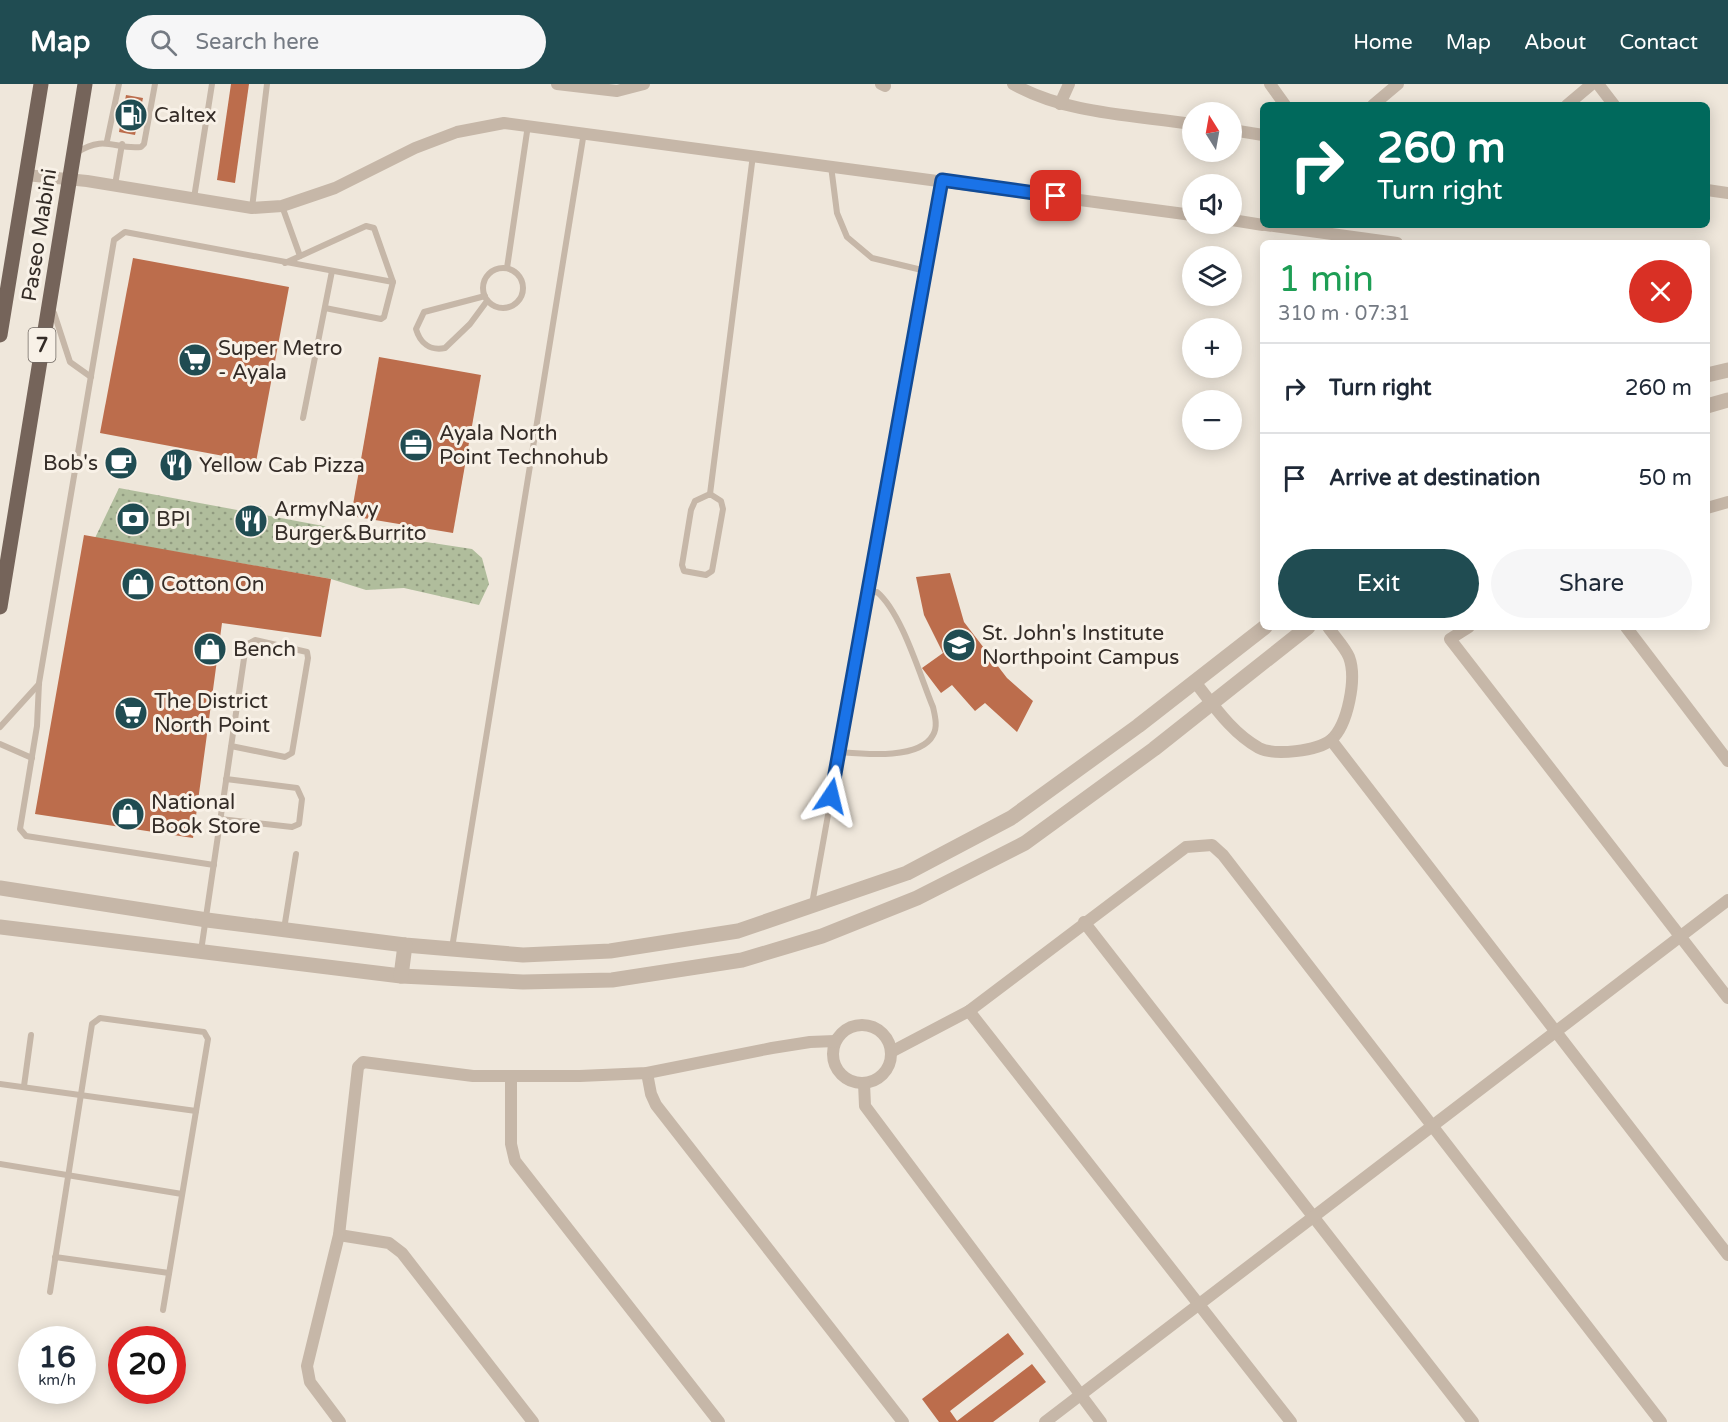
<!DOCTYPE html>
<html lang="en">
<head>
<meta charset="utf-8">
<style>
	body { margin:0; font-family:"Varela Round",sans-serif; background:#f6f6f7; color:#1f2937; height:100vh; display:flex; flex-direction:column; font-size:22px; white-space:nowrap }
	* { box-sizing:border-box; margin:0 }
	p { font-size:20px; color:#747a83 }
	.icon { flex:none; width:33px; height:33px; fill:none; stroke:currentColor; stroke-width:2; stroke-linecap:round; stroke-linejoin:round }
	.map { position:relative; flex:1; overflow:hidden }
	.drawer { position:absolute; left:1260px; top:156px; width:450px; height:390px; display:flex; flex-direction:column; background:#fff; border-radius:9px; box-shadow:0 3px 15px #0003 }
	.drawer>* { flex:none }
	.banner { position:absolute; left:1260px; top:18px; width:450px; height:126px; border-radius:9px; box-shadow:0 3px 15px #0003; background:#00695c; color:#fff; overflow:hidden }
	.needle { width:39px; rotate:349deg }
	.controls { position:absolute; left:1182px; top:18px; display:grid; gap:12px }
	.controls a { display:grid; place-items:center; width:60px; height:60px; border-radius:50%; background:#fff; box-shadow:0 3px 15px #0003; font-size:30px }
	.speed { position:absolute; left:18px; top:1242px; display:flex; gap:12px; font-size:30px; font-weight:700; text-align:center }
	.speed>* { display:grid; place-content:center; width:78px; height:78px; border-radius:50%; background:#fff; box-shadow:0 3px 15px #0003; line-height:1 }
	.speed small { font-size:15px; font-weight:400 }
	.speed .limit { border:9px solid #d22; background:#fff; color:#111 }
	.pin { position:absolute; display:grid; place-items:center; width:51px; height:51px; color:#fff; margin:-26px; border-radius:12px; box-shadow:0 3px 9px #0006 }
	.me { position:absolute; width:66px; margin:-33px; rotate:10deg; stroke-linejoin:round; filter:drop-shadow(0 0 4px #0008) }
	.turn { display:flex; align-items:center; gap:21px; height:126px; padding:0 18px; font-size:27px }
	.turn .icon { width:78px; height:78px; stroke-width:2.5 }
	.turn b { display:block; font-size:42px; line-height:51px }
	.round { display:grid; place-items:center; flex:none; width:63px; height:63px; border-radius:32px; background:#f6f6f7 }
	.summary { display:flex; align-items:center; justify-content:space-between; height:102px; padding:0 18px }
	h1 { font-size:36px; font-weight:600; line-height:45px; color:#1e9e55 }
	.primary-button { display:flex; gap:12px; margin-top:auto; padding:12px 18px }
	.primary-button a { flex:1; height:69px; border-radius:36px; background:#204c52; color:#fff; font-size:24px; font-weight:600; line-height:69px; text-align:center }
	.primary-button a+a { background:#f6f6f7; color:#1f2937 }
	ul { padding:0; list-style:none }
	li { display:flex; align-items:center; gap:18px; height:90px; padding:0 18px; border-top:2px solid #e0e1e3 }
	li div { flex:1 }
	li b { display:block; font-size:22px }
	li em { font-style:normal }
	header { display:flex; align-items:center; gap:36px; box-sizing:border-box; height:84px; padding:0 30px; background:#204c52; color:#fff }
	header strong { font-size:28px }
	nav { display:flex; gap:33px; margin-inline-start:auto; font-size:21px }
	.search { width:420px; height:54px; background:#f6f6f7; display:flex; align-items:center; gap:15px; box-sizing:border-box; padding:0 21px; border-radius:33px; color:#747a83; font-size:22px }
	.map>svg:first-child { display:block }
	.grass { fill:url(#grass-dots) }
	.building { fill:#bc6d4c }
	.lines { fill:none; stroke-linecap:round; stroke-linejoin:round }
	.service { stroke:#c6b7a8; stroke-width:6 }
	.minor { stroke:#c6b7a8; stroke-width:12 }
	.tertiary { stroke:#c6b7a8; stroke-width:15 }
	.primary { stroke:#75645a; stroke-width:15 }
	.route-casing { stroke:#114b97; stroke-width:15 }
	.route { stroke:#1a73e8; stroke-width:10 }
	.labels { text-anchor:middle; stroke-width:6; stroke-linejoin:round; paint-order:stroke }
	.shield { fill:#f8f1e7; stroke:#6f6761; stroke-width:1.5 }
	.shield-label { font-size:20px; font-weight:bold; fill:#342c27 }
	.poi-label { font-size:21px; fill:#342c27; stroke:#f8f1e7; text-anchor:start }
	.street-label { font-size:21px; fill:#342c27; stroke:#f8f1e7 }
</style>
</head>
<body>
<header>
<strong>Map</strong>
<div class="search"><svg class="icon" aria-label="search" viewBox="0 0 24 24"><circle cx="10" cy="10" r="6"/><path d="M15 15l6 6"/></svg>Search here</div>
<nav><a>Home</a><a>Map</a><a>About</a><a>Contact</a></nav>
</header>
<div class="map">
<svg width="1728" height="1338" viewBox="0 0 1728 1338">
	<defs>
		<pattern id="grass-dots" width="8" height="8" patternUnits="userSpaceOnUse" patternTransform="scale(1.5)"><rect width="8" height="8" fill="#b0bd9c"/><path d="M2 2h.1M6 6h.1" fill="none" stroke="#909a7f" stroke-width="1.8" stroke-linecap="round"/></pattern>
	</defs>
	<rect width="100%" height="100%" fill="#efe7db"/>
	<polygon class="grass" points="119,404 334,444 472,465 482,474 489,500 479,521 404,504 366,506 331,495 95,454"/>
	<g class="building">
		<polygon points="231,0 249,0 235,99 217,96"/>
		<polygon points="126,11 143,14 135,51 119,48"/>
		<polygon points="133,174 289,203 256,378 100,349"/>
		<polygon points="379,273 481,291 453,449 351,432"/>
		<polygon points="84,451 331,495 321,553 222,539 193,754 35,730"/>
		<polygon points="950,489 964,538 1007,594 1033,617 1017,648 985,619 975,627 952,601 941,609 922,584 943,569 924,531 916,493"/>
		<polygon points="1008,1249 1024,1270 950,1327 957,1337 1032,1280 1046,1298 993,1338 939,1338 922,1315"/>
	</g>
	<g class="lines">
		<g class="service">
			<polyline points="107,57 119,0"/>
			<path d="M 76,69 C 106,50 114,66 141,63 L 144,60 L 155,0"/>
			<polyline points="831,82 837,129 847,153 872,174 926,187"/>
			<polyline points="115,101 122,60"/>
			<polyline points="194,114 212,0"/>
			<polyline points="282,122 300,172"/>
			<polyline points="252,124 267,0"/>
			<polyline points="285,179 366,142 374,144 393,198 384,233 381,235 325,224"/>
			<circle cx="503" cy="204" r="20"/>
			<polyline points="507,184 528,41"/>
			<path d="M 485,212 L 424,228 L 416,245 C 420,259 430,267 445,264 L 470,240 L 487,217"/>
			<polyline points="54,229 70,278 91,293"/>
			<polyline points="303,334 332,187"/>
			<polyline points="710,410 753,71"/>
			<polygon points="710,410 721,417 723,425 712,487 706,491 684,487 682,481 691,426 695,417"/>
			<polyline points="0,643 39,600"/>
			<polyline points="0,660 32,674"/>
			<path d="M 839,668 C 863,670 920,676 933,651 C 938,643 935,632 933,623 C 920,592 902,529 877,508 L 868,509"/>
			<polyline points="220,735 292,743 299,740 302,715 297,704 226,695"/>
			<polyline points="214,781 26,752 20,745 37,642 39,599 114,156 125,148 393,198"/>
			<polyline points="812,820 942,97"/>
			<polyline points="284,845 296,770"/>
			<polyline points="452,864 584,48"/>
			<polyline points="201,867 246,561 255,556 307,568 308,574 292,669 285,673 231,662"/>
			<polyline points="0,1000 196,1027"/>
			<polyline points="24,1002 31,951"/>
			<polyline points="0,1080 182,1110"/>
			<polyline points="55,1173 169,1189"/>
			<polyline points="50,1208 92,940 100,934 204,948 208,955 163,1226"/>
		</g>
		<g class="minor">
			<polyline points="557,0 617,7 644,0"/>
			<polyline points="881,0 885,2"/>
			<path d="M 1013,0 C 1066,30 1133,31 1192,40"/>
			<polyline points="1270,0 1285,21"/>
			<polyline points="1598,0 1614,21"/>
			<polyline points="1060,20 1069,0"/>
			<polyline points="1373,21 1398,0"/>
			<polyline points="1567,21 1592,0"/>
			<polyline points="1232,46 1263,51"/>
			<polyline points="26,91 87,97 252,124 282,122 335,104 415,64 457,48 504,39 1192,131"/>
			<polyline points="1707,106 1728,109"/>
			<polyline points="1232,136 1263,141"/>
			<polyline points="1266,141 1397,159"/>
			<polyline points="1707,424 1728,418"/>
			<polyline points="1469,543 1450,555 1728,914"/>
			<polyline points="1626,543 1728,677"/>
			<path d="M 1195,598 C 1214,622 1232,649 1259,664 C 1275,672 1317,667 1331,656 C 1348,641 1357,594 1349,573 C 1345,563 1334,552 1328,543"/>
			<polyline points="1331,656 1728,1171"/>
			<polyline points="1084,838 1473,1338"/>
			<polyline points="969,927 1291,1338"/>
			<circle cx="862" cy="970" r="29"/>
			<polyline points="891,968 969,927 1186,763 1212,761 1223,771 1661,1338"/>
			<polyline points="647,989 651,1010 656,1021 903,1338"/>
			<polyline points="511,992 511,1060 515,1077 719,1338"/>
			<polyline points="864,999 865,1022 1101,1338"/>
			<polyline points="339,1151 389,1159 402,1169 533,1338"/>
			<polyline points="340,1338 310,1298 307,1282 339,1151 358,983 363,978 473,992 580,992 647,989 772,964 810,958 835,957"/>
			<polyline points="1045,1338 1728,816"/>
		</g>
		<g class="tertiary">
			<polyline points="1707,291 1728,286"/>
			<polyline points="1707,322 1728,316"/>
			<polyline points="0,804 207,836 405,861 523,871 610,867 738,847 907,789 1011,734 1138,642 1265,543"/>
			<polyline points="0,843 401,892 523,898 612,896 742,876 822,852 917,814 1025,759 1154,665 1308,543"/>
			<polyline points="401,892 405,861"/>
		</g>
		<g class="primary">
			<polyline points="0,251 41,0"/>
			<polyline points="0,523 85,0"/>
		</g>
	</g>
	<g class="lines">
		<g class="route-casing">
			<polyline id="route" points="831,712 942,96 1056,112"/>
		</g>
		<use href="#route" class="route"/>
	</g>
	<defs>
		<g id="fuel-disc" transform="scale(1.725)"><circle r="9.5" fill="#204c52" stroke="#f8f1e7"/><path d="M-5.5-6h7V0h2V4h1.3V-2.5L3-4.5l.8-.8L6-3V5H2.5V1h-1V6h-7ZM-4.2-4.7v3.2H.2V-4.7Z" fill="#fff"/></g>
		<g id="supermarket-disc" transform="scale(1.725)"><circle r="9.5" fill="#204c52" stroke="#f8f1e7"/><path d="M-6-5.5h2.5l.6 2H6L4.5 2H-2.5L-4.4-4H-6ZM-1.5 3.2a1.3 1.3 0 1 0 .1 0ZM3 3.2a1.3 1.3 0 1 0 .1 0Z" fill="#fff"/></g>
		<g id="office-disc" transform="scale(1.725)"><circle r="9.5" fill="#204c52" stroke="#f8f1e7"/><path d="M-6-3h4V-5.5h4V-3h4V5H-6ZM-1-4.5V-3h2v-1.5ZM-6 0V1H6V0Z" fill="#fff"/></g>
		<g id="cafe-disc" transform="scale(1.725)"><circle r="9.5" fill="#204c52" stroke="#f8f1e7"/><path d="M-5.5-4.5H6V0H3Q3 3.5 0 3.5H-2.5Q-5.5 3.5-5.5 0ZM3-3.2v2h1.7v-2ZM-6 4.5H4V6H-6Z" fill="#fff"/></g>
		<g id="restaurant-disc" transform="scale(1.725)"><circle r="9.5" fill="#204c52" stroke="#f8f1e7"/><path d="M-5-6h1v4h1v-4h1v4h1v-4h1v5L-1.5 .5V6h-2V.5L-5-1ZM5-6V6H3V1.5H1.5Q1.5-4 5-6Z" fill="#fff"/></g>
		<g id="bank-disc" transform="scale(1.725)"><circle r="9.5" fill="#204c52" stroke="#f8f1e7"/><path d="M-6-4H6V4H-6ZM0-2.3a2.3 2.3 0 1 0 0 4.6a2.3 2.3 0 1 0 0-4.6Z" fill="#fff"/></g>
		<g id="shop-disc" transform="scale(1.725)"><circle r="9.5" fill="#204c52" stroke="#f8f1e7"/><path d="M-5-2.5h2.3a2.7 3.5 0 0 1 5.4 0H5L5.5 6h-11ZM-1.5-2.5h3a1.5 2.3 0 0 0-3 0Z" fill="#fff"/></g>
		<g id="school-disc" transform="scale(1.725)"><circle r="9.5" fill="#204c52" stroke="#f8f1e7"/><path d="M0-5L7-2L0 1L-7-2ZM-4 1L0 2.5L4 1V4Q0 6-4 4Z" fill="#fff"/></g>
	</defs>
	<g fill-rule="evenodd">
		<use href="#fuel-disc" x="131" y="31"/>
		<use href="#supermarket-disc" x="195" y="276"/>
		<use href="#office-disc" x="416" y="361"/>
		<use href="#cafe-disc" x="121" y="379"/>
		<use href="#restaurant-disc" x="176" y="381"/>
		<use href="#bank-disc" x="133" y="435"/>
		<use href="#restaurant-disc" x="251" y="437"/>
		<use href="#shop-disc" x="138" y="500"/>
		<use href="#school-disc" x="959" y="561"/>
		<use href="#shop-disc" x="210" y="565"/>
		<use href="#supermarket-disc" x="131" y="629"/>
		<use href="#shop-disc" x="128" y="730"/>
	</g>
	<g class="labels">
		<rect class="shield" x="28.5" y="244" width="27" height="34" rx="4.5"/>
		<g class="shield-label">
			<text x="42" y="268">7</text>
		</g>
		<g class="poi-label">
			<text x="154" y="38">Caltex</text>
			<text x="218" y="271">Super Metro<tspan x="218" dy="24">- Ayala</tspan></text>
			<text x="439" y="356">Ayala North<tspan x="439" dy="24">Point Technohub</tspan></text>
			<text x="98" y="386" text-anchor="end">Bob's</text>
			<text x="199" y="388">Yellow Cab Pizza</text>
			<text x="274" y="432">ArmyNavy<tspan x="274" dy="24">Burger&amp;Burrito</tspan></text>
			<text x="156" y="442">BPI</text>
			<text x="161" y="507">Cotton On</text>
			<text x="982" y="556">St. John's Institute<tspan x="982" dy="24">Northpoint Campus</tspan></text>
			<text x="233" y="572">Bench</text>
			<text x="154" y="624">The District<tspan x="154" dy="24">North Point</tspan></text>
			<text x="151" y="725">National<tspan x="151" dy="24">Book Store</tspan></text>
		</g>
		<g class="street-label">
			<text transform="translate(39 151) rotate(-81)" y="7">Paseo Mabini</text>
		</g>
	</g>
</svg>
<div class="controls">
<a><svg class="needle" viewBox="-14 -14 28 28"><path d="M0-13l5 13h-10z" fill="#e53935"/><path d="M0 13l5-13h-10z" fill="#747a83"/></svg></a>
<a><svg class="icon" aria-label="sound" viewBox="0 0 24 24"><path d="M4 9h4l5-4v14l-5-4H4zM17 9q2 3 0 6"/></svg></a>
<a><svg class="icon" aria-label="layers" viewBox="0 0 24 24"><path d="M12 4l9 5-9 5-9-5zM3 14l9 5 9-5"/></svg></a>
<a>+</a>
<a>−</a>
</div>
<div class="speed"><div>16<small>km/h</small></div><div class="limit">20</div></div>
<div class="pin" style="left:1056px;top:112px;background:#d93025"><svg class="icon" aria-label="arrive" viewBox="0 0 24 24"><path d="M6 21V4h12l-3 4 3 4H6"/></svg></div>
<svg class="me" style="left:831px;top:712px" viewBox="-20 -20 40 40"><path d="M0-17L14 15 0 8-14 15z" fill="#1a73e8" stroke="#fff" stroke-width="4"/></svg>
<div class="banner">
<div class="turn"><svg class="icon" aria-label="right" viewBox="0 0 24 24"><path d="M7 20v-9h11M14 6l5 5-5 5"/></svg><div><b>260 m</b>Turn right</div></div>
</div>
<section class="drawer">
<div class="summary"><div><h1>1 min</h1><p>310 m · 07:31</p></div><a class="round" style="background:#d93025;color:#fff"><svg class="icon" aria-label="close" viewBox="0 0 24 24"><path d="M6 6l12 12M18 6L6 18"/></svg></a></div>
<ul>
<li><svg class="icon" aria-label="right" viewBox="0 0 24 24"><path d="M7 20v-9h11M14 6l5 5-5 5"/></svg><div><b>Turn right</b></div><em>260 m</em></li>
<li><svg class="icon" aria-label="arrive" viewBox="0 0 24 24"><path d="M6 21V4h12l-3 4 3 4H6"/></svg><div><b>Arrive at destination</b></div><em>50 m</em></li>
</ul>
<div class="primary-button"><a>Exit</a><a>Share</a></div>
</section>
</div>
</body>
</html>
